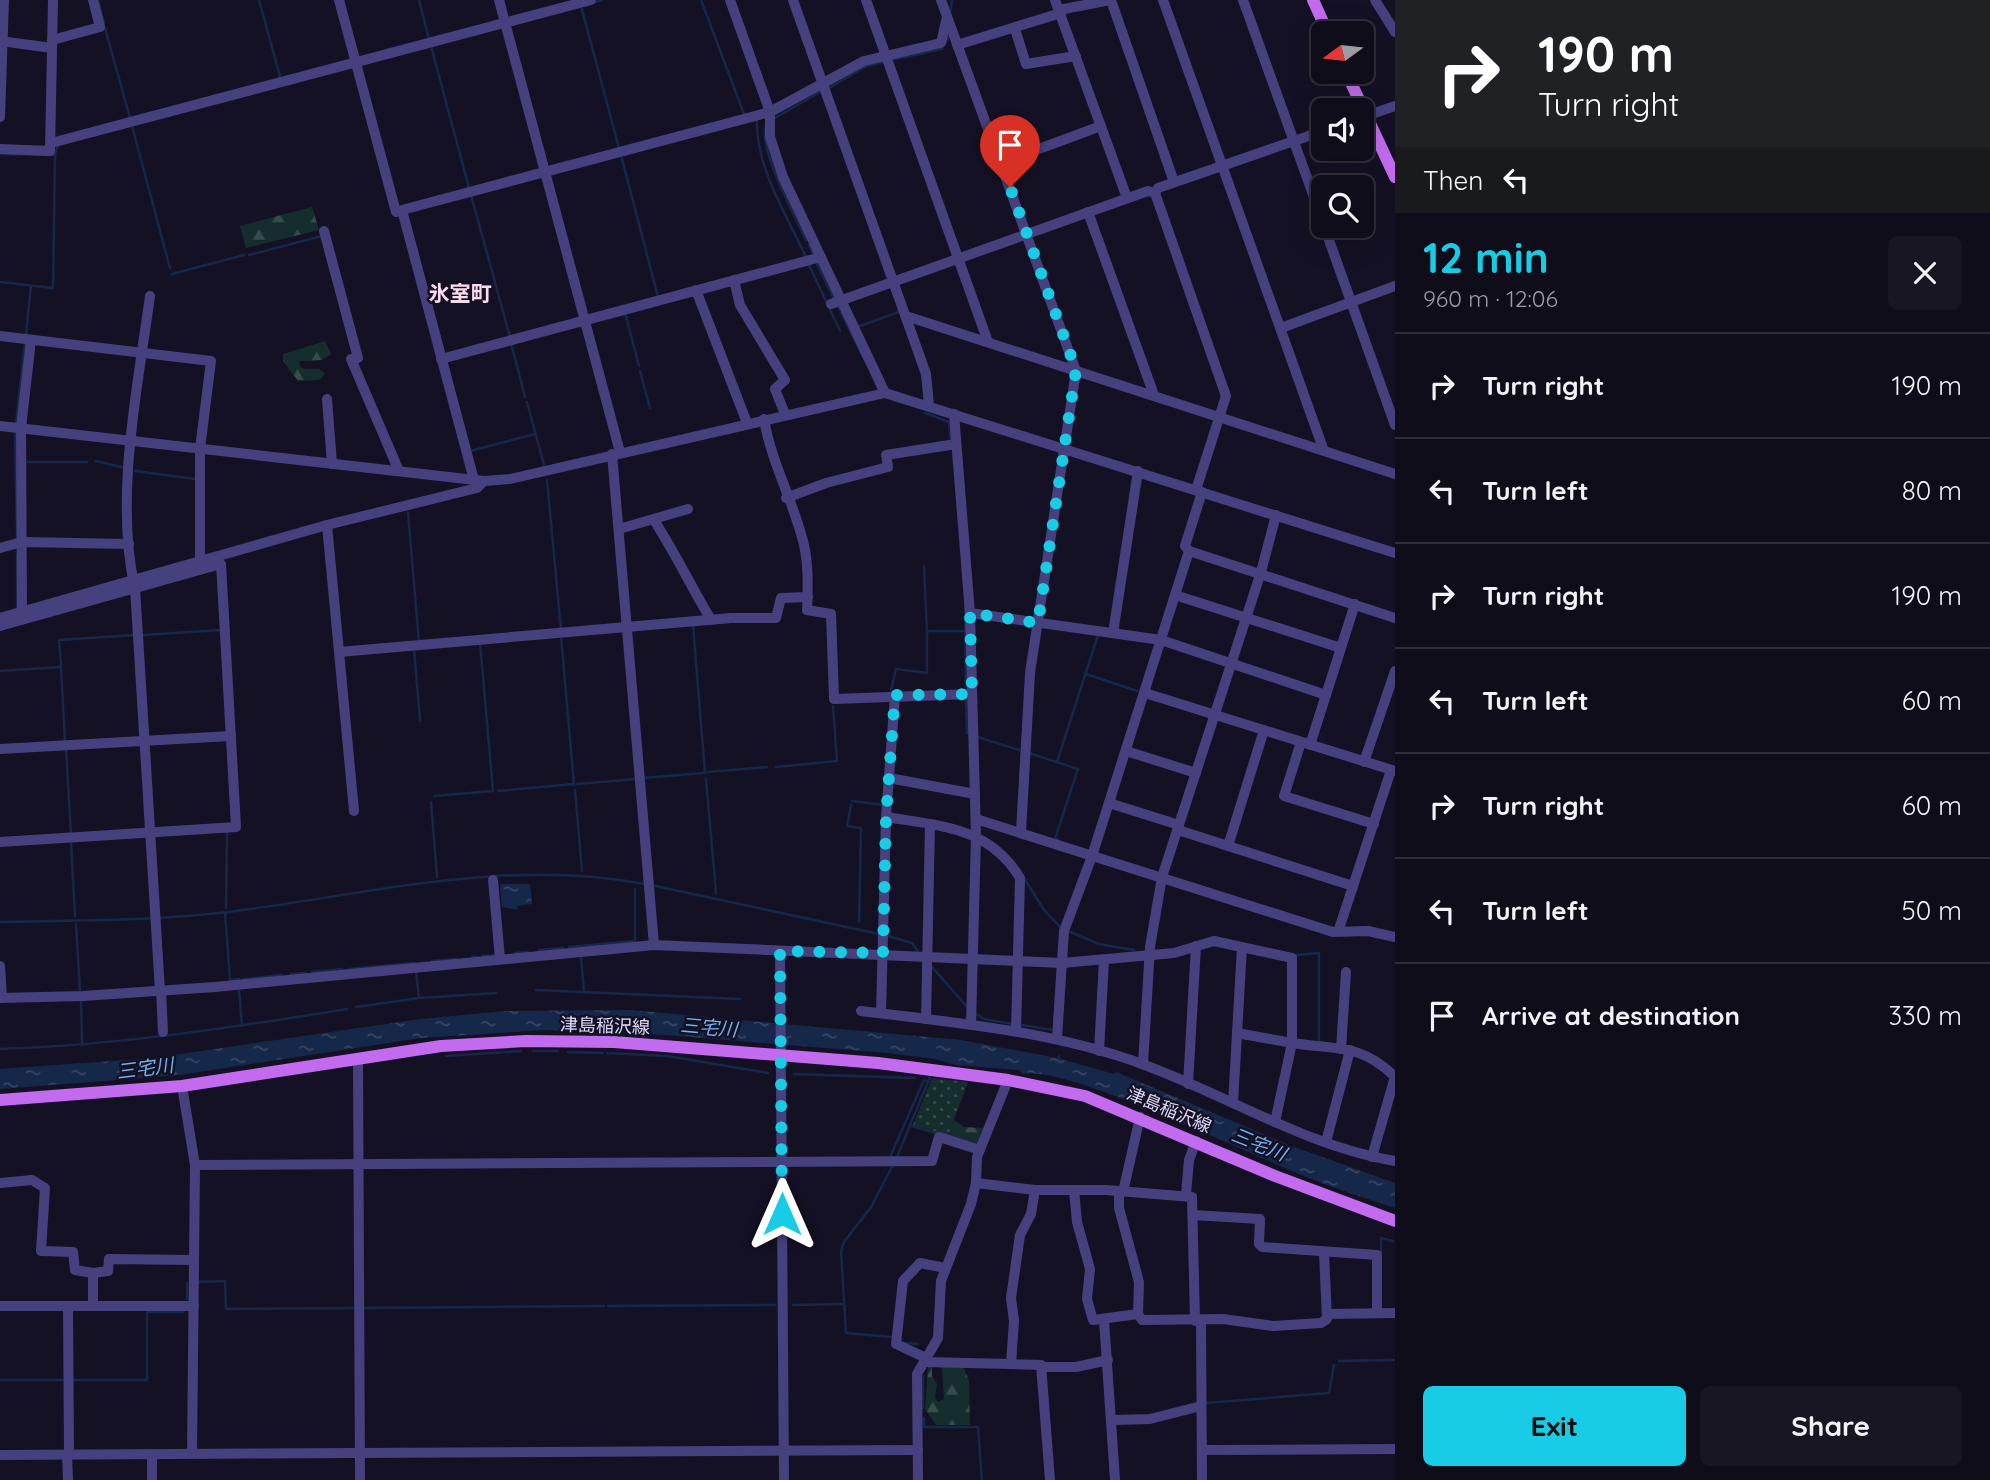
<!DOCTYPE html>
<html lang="en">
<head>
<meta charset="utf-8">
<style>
	body { margin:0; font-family:Quicksand,"Noto Sans JP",sans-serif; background:#191624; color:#f1f3f6; height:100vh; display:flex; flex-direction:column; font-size:26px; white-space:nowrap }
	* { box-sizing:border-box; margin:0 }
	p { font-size:23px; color:#9c9ca3 }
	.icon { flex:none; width:38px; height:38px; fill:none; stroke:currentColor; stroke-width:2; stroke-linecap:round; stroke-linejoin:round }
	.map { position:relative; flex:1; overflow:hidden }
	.panel { display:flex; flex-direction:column; background:#100d1b; width:595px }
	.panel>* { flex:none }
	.top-card { background:#202124; color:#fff; overflow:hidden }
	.needle { width:46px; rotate:255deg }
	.buttons { position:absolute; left:1311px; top:21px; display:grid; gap:14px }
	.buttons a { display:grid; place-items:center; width:63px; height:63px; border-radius:10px; background:#100d1b; box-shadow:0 7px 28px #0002,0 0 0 2px #302d3a; font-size:35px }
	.pin { position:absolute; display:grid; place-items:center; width:60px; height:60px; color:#fff; margin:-72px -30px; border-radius:50% 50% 50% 0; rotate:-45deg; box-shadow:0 0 7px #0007 }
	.pin .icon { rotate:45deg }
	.me { position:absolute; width:77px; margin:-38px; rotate:0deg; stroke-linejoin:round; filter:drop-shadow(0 0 5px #0008) }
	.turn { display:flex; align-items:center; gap:24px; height:147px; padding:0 28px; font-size:32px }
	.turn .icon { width:91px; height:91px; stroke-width:2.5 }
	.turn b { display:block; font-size:49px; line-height:60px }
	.then { display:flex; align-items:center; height:66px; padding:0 28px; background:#0003; gap:14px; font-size:26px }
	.round { display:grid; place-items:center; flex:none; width:74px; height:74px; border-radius:10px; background:#191624 }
	.headline { display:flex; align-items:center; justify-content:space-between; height:119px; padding:0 28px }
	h1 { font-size:42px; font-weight:700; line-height:52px; color:#19cce6 }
	.primary-button { display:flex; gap:14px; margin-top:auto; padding:14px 28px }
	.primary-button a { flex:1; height:80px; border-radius:10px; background:#19cce6; color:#111; font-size:28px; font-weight:700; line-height:80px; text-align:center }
	.primary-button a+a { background:#191624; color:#f1f3f6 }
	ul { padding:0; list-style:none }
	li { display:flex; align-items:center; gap:21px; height:105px; padding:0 28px; border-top:2px solid #302d3a }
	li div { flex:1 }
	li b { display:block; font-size:26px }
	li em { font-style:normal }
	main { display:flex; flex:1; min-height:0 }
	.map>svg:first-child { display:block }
	.forest { fill:url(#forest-firs) }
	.park { fill:url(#park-dots) }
	.water { fill:url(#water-ripples) }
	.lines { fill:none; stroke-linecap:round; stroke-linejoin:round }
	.stream { stroke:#16284a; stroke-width:2.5 }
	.minor { stroke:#46417e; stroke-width:10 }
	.major { stroke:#c26bef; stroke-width:12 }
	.route { stroke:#19cce6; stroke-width:12; stroke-dasharray:0 21.6 }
	.labels { text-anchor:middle; stroke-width:5; stroke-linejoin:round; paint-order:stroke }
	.street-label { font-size:18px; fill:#ded9fb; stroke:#151124 }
	.water-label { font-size:19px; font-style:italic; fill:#72b2f0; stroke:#151124 }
	.quarter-label { font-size:21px; font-weight:bold; fill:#fbdbee; stroke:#151124 }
</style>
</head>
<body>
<main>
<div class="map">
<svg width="1395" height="1480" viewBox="0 0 1395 1480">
	<defs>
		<pattern id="forest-firs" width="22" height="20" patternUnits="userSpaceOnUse" patternTransform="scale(1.75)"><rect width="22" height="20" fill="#152e2d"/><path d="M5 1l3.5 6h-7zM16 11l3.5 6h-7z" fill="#374c4c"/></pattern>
		<pattern id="park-dots" width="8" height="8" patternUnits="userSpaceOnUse" patternTransform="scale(1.75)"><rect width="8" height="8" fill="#152e2d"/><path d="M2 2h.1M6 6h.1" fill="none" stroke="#374c4c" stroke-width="1.8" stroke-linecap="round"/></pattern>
		<pattern id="water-ripples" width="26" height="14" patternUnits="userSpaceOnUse" patternTransform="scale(1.75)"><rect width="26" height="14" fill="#16284a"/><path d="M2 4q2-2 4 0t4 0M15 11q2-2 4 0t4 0" fill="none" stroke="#374765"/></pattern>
	</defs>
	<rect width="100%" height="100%" fill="#151124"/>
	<g class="forest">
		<polygon points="312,207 319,230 246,248 240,226"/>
		<polygon points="325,341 331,354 322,360 300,361 299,365 304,369 319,369 325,374 319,380 298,381 283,361 283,354"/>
		<polygon points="954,1120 964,1127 983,1128 978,1144 948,1135"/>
		<polygon points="932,1366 932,1376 937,1384 935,1397 938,1402 944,1399 942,1367 963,1366 969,1381 970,1425 936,1425 925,1409 928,1367"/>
	</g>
	<polygon class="park" points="932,1078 968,1082 948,1135 913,1125"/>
	<g class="water">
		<polygon points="500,884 530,884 532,904 517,906 518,910 502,907"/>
		<path d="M 630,1010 L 961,1040 L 1057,1058 L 1059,1054 L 1061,1059 L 1114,1074 L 1116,1072 L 1294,1147 L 1395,1183 L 1395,1208 C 1366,1198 1337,1189 1309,1178 C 1257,1158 1066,1064 1023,1074 L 1019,1070 L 956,1065 L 935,1059 L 887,1053 L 667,1035 L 545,1030 L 421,1038 L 179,1075 L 0,1089 L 0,1069 L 153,1058 L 421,1019 L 506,1011 Z"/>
	</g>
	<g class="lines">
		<g class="stream">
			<polyline points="98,0 104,23"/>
			<polyline points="259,0 281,80"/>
			<polyline points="419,0 429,39"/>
			<polyline points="701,0 744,114"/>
			<polyline points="592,3 602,0"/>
			<polyline points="581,6 619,148"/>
			<polyline points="950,13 952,0"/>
			<polyline points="105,28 130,118"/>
			<polyline points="431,46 469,188"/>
			<polyline points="891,60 942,49 950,35"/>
			<polyline points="829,88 865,67 883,62"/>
			<polyline points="773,119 822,91"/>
			<path d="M 753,120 L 757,121 C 756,168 787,216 806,257"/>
			<path d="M 767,123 C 755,144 796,217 806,240"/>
			<polyline points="132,126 170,268"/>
			<polyline points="0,154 55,155"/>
			<polyline points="621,155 658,297"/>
			<polyline points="471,195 510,337"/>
			<polyline points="809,245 814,256"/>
			<polyline points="249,255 322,236"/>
			<polyline points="816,262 834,299"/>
			<polyline points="809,265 840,331"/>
			<polyline points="172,274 244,255"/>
			<polyline points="0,282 53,288 55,155 58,145"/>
			<polyline points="838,306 864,359"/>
			<polyline points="625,313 639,366"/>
			<polyline points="857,327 899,312"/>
			<polyline points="26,334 31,286"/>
			<polyline points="511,343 525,397"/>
			<polyline points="640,371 650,408"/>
			<polyline points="527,402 544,465"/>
			<polyline points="925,413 949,422 951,442"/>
			<polyline points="16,422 25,344"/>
			<polyline points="15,434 17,537"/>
			<polyline points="470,451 535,434"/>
			<polyline points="96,461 125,468"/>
			<polyline points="26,462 87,462"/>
			<polyline points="135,471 195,479"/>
			<polyline points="547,480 561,630"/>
			<polyline points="408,513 419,642"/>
			<polyline points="924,566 927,631"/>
			<polyline points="965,604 966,688"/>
			<polyline points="17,607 17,555"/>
			<polyline points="693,625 705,773"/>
			<polyline points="143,635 221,630"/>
			<polyline points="561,636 574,785"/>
			<polyline points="414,649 420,721"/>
			<polyline points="61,666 59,640 135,635"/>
			<polyline points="0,671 61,667 65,741"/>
			<polyline points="1086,674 1137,691"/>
			<polyline points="891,691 896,669 927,673 927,631 965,631"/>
			<polyline points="966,700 967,733"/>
			<polyline points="978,737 1022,751"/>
			<polyline points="66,750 71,833"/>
			<polyline points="1029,753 1078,769 1055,839 1058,840"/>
			<polyline points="1057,762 1098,635"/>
			<polyline points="776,767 837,761 833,706"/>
			<polyline points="708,772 767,767"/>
			<polyline points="643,778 703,773"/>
			<polyline points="706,779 716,893"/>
			<polyline points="577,784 637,779"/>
			<polyline points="575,790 582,871"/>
			<polyline points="498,791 574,784"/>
			<polyline points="434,796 493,791 480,643"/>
			<polyline points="852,801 884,805"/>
			<polyline points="431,802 437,877"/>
			<polyline points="851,805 847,826 861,828 859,922"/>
			<polyline points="71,842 75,916"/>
			<polyline points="1024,878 1044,910 1061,928"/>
			<polyline points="651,885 879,934"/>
			<polyline points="226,908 227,832"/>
			<polyline points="225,912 230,980 239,979"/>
			<path d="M 0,922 C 76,920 153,921 228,912 C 365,895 507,857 644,884"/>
			<polyline points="76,924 80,991"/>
			<polyline points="1068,931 1099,944 1134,950"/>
			<polyline points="888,936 912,943 918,951"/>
			<polyline points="569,947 635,941 635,889"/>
			<polyline points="539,950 563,948"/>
			<polyline points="515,953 528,952"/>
			<polyline points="1296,955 1319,953 1319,1042"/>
			<polyline points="482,956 496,955"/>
			<polyline points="472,957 477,957"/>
			<polyline points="581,957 584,992"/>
			<polyline points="432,961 457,959"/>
			<polyline points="932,967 968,1008"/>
			<polyline points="349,969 414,963"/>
			<polyline points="416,971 419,998"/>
			<polyline points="312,972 342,969"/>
			<polyline points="291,974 306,973"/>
			<polyline points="244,979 282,975"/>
			<polyline points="239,990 242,1026"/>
			<polyline points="536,990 740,999"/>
			<polyline points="81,1000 82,1045"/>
			<polyline points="356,1007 419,998 496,993"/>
			<polyline points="976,1014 984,1019 1012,1024"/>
			<polyline points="1021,1025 1054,1030"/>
			<path d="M 0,1049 C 117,1045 231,1028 347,1009"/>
			<polyline points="533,1051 558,1051"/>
			<polyline points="568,1052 603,1053"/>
			<polyline points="607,1053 667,1056 768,1073"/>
			<polyline points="446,1056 521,1051"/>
			<polyline points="794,1074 915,1078"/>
			<polyline points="912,1126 936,1133"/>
			<polyline points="891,1155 924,1080 928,1082"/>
			<polyline points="897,1157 930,1077"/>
			<polyline points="1381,1253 1381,1238 1393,1241"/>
			<polyline points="197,1282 225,1281 226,1309 353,1308"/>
			<polyline points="187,1283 187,1299"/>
			<polyline points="793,1305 842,1304"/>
			<polyline points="608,1306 775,1305"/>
			<polyline points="363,1308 604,1306"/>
			<polyline points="891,1337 846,1333 841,1251 844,1242 871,1207 893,1165"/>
			<polyline points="904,1343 918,1344"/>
			<polyline points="1339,1361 1395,1360"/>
			<polyline points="923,1376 923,1408"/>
			<polyline points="0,1380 66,1380"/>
			<polyline points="73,1380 147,1380 147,1312 183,1312"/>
			<polyline points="1206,1403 1329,1393 1334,1365"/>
			<polyline points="924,1418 924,1427 978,1427 982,1480"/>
		</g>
		<g class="minor">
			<polyline points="339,0 396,212"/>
			<polyline points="499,0 620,452"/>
			<polyline points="730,0 770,112 864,61 941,43 946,21"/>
			<polyline points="793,0 926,374 929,405"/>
			<polyline points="866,0 988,342"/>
			<polyline points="941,0 1076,371 1030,673 1021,832"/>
			<polyline points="1055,0 1127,198"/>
			<polyline points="1111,0 1174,182"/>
			<polyline points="1163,0 1324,451"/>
			<polyline points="1243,0 1323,222"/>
			<polyline points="1375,0 1395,32"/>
			<polyline points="1059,10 1110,0"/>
			<polyline points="1015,29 1026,64 1076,56"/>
			<polyline points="52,40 100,27 93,0"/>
			<polyline points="0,41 52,48"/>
			<polyline points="957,45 1061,13"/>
			<polyline points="0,117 4,0"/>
			<polyline points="1363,117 1395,106"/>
			<polyline points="51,143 591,0"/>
			<polyline points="0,149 50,151 53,0"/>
			<polyline points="1001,163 1101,126"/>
			<polyline points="1155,193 1226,396 1196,490"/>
			<polyline points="1088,212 1154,395"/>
			<polyline points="1324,226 1395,425"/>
			<polyline points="324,231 358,358 351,359 399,471"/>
			<polyline points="734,280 740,305 785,380 775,389 785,414"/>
			<polyline points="696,290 747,423"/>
			<path d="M 150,296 C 138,385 114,500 135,588 L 160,991"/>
			<polyline points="831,304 1148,191 1155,193 1158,188 1323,131"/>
			<polyline points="906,316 1395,474"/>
			<polyline points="1281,328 1395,286"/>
			<polyline points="0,336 211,361 200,449 200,564"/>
			<polyline points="441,359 821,257"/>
			<polyline points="327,399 332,464"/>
			<polyline points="954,414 970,613 976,836 971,1025"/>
			<path d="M 764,419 C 771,461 790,494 801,534 C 809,558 808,585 807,610 L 831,614 L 834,699 L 972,694"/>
			<polyline points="0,426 484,481 510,479 885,393 1395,553"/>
			<polyline points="612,454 654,945"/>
			<polyline points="474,480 402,210 770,112 770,137 783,177 885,393"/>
			<polyline points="786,498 826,483 888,467 886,455 956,444"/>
			<path d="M 654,520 C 675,553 691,586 711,620"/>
			<polyline points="327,525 339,652 731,618 776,618 781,598 808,597"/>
			<polyline points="619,529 688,509"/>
			<polyline points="0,548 22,542 129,544"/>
			<polyline points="1189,551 1395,618"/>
			<polyline points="1175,595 1341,648"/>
			<polyline points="970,613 1161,640 1326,695"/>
			<polyline points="22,615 21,428 31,340"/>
			<polyline points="0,618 327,525 477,488 484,481"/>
			<polyline points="0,626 221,564 236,827 0,842"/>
			<polyline points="1113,633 1138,471"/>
			<polyline points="339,652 354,811"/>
			<polyline points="1145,693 1395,771"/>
			<polyline points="1301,742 1284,796 1374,824"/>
			<polyline points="1310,745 1355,604"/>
			<polyline points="0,749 231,736"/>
			<polyline points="1126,751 1196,773"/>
			<polyline points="1364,762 1395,671"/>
			<polyline points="889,778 975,794"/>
			<polyline points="1109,803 1179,825"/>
			<path d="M 886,817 C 941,826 989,827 1020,878 L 1016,1031"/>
			<polyline points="976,819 1333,932 1368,931 1395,937"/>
			<polyline points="1178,830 1353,886"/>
			<polyline points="1228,846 1264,730"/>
			<polyline points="493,880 500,959"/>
			<polyline points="1339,929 1391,770"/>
			<polyline points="780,951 784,1480"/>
			<polyline points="0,966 2,998"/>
			<polyline points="161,991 163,1032"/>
			<path d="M 0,998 L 83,996 L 215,987 L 654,945 L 1062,963 L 1174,953 L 1214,941 L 1292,958 L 1292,1043 C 1336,1050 1361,1043 1395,1077 L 1372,1157"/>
			<path d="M 861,1011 C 956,1023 1052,1031 1142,1064 C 1227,1095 1305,1146 1395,1161"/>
			<polyline points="881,1013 886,817 895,695"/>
			<polyline points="926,1019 930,824"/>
			<polyline points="1237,1033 1292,1043 1275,1122"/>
			<polyline points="1057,1038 1064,931 1092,856 1189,551 1185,546 1202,492"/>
			<polyline points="1341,1049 1346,972"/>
			<polyline points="1099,1051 1104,960"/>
			<polyline points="358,1060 360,1480"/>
			<polyline points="1143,1064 1150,947 1162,877 1261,572 1276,515"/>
			<polyline points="1188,1084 1196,946"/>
			<polyline points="182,1086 195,1165 192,1454"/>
			<polyline points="1233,1103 1242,947"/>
			<polyline points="1326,1142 1350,1050"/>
			<polyline points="195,1165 932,1161 939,1137 980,1150"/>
			<polyline points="0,1183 32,1180 45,1188 41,1251 73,1252 75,1270 93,1273"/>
			<polyline points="976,1183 1035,1190 1106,1190 1192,1197 1195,1321"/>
			<polyline points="1035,1190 1031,1214 1020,1235 1011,1298 1014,1321 1011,1364 1041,1365 1050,1480"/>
			<polyline points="1074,1190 1077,1222 1090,1269 1087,1299 1093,1320 1138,1314 1142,1320 1223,1319 1273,1326 1321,1323 1327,1319 1324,1253"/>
			<polyline points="1119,1192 1119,1208 1139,1282 1138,1314"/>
			<polyline points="1123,1192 1140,1117"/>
			<polyline points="1186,1194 1189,1160 1196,1141"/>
			<polyline points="1193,1215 1260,1219 1259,1244 1262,1247 1377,1255 1377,1313"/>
			<polyline points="0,1306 194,1306"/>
			<polyline points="68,1306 69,1455"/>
			<polyline points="93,1306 93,1273 108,1271 109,1259 194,1260"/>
			<polyline points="1327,1314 1395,1313"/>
			<polyline points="1104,1320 1115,1480"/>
			<polyline points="1201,1321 1202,1480"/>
			<polyline points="926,1358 896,1344 903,1281 920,1263 945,1268"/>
			<polyline points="924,1362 1011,1364"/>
			<polyline points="1041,1367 1076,1367 1108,1360"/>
			<polyline points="1113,1420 1150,1419 1201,1406"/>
			<polyline points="1202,1450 1395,1449"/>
			<polyline points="152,1454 152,1480"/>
			<polyline points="0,1455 918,1450"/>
			<polyline points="67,1455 68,1480"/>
			<polyline points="918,1480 917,1374 938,1338 941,1281 971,1204 976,1183 977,1157 1008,1080"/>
		</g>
		<g class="major">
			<polyline points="1313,0 1328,33"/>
			<polyline points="1346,72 1395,177"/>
			<polyline points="0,1100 182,1086 441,1046 526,1041 614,1042 878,1063 1008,1080 1085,1096 1275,1176 1395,1221"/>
		</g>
	</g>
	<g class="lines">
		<polyline class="route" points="782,1214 780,951 883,953 886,817 895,695 972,694 970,613 1038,623 1076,370 1010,187"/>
	</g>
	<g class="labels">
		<g class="street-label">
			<text transform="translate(605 1026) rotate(2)" y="6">津島稲沢線</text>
			<text transform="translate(1169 1110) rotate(23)" y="6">津島稲沢線</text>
		</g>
		<g class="water-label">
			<text transform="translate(709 1027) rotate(5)" y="7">三宅川</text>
			<text transform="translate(145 1068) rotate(-7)" y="7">三宅川</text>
			<text transform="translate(1259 1144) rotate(22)" y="7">三宅川</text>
		</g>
		<g class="quarter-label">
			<text x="460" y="301">氷室町</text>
		</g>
	</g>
</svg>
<div class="buttons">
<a><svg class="needle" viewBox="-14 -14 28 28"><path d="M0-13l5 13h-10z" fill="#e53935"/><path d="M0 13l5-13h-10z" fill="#9c9ca3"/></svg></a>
<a><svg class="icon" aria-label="sound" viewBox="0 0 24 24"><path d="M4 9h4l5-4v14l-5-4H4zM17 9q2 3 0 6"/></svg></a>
<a><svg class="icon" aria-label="search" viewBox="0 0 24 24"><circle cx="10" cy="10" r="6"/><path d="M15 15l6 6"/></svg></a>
</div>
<div class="pin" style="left:1010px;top:187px;background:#d93025"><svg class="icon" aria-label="arrive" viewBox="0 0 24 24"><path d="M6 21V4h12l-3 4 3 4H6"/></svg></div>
<svg class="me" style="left:782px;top:1214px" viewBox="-20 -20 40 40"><path d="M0-17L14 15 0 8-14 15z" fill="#19cce6" stroke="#fff" stroke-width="4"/></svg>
</div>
<section class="panel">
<div class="top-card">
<div class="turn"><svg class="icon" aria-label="right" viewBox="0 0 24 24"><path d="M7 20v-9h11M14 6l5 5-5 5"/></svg><div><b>190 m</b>Turn right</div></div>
<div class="then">Then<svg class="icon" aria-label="left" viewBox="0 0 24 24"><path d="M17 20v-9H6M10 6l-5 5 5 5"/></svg></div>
</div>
<div class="headline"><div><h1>12 min</h1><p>960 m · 12:06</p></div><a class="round"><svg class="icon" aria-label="close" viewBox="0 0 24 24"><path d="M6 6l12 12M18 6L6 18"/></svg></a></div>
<ul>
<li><svg class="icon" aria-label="right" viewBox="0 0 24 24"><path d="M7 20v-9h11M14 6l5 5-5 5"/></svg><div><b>Turn right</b></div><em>190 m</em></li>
<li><svg class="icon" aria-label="left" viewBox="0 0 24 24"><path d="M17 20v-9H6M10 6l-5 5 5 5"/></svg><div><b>Turn left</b></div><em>80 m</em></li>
<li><svg class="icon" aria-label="right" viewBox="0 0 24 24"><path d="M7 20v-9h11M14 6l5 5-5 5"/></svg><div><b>Turn right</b></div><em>190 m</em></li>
<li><svg class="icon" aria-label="left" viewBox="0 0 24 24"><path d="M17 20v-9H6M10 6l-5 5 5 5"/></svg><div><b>Turn left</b></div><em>60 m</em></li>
<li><svg class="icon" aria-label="right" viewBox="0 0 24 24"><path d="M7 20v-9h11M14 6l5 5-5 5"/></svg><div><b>Turn right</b></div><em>60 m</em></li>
<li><svg class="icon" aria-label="left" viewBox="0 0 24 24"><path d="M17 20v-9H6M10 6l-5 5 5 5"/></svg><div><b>Turn left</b></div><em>50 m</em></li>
<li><svg class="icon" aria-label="arrive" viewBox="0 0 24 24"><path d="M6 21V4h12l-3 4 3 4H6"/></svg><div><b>Arrive at destination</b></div><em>330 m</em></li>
</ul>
<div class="primary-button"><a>Exit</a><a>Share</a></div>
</section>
</main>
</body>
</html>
